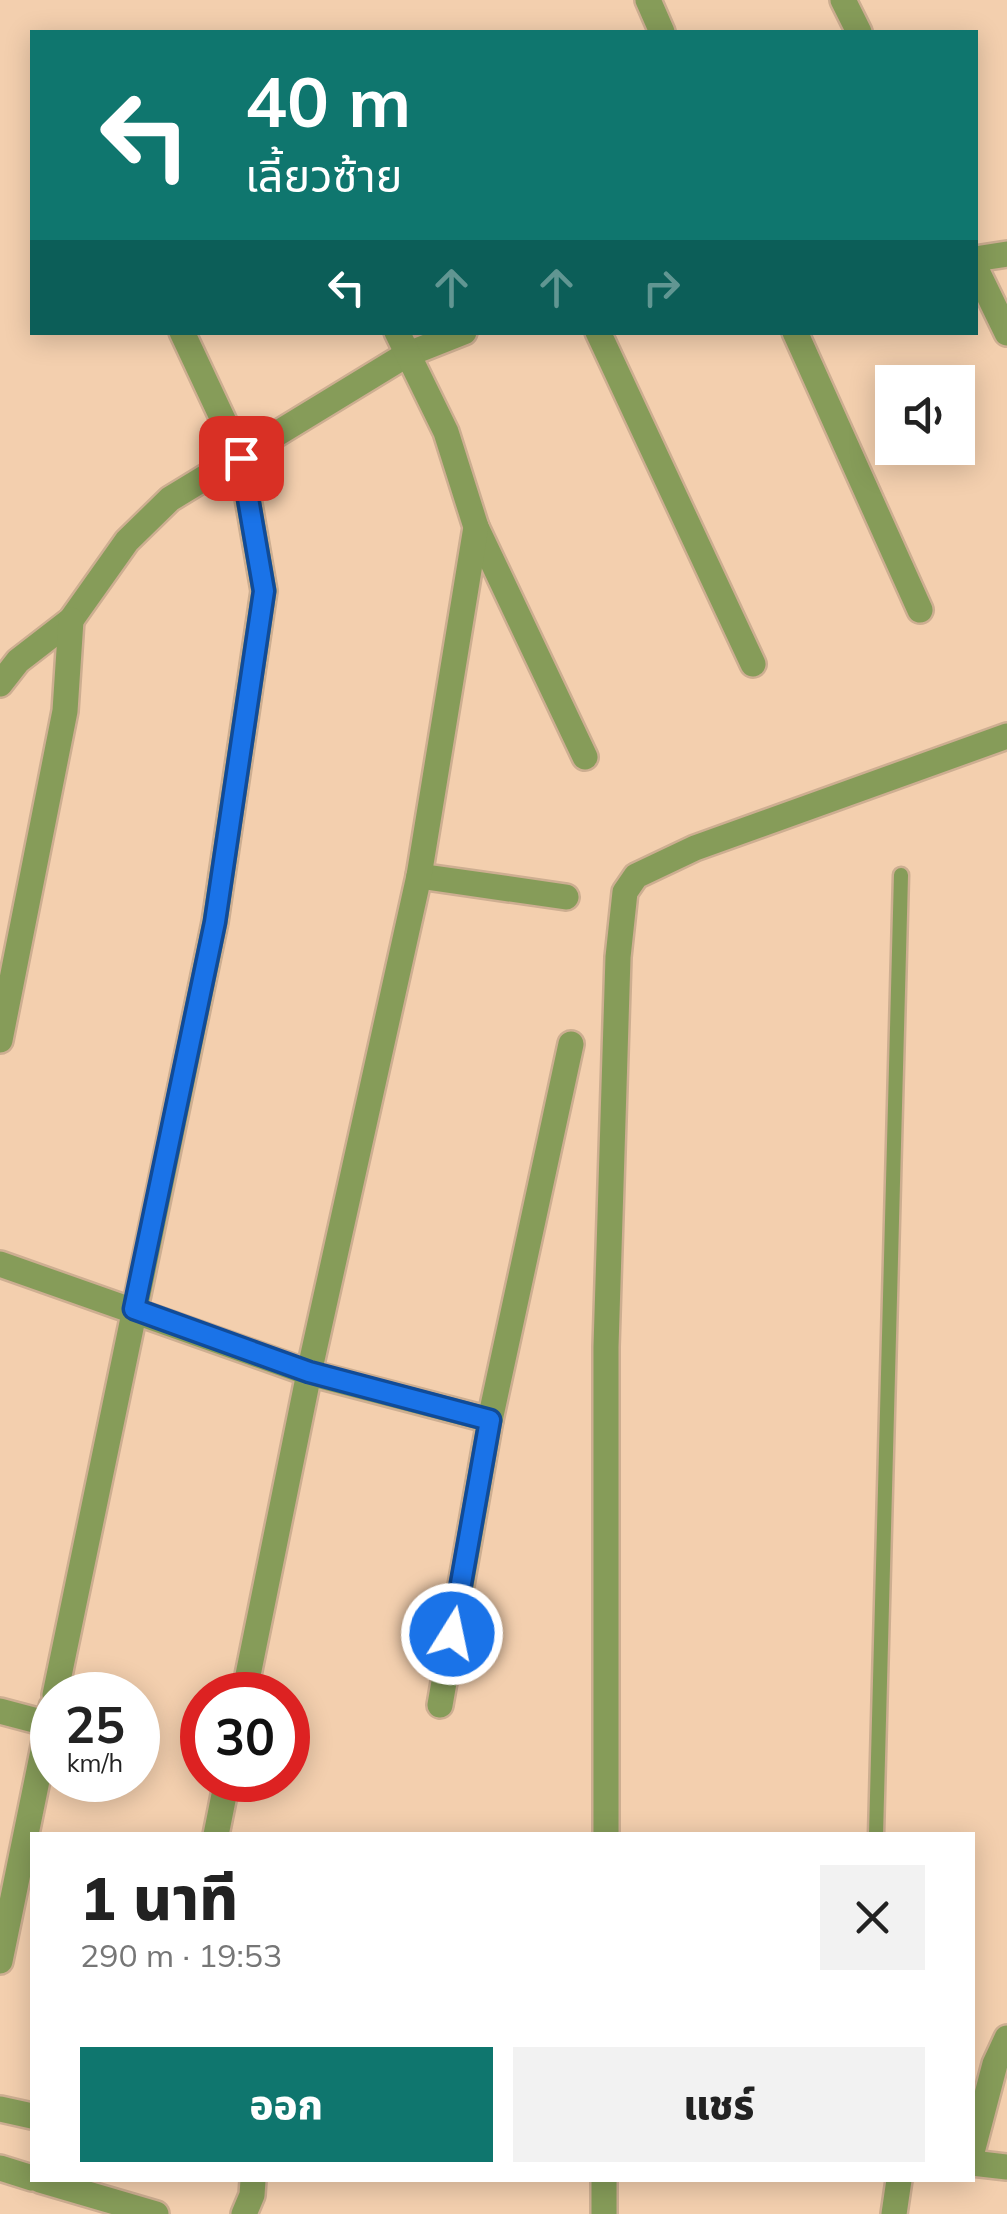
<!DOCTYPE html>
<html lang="th">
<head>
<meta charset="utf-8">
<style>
	body { margin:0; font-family:Mulish,"Noto Sans Thai",sans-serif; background:#f2f2f2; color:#222; height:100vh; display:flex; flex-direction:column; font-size:38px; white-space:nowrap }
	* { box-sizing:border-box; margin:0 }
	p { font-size:32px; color:#767676 }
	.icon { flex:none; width:55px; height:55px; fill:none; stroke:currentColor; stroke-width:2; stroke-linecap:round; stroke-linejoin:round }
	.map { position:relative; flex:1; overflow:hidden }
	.drawer { position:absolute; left:30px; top:1832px; width:945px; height:350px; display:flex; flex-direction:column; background:#fff; border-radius:0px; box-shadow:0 5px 25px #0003 }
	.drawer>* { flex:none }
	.hud { position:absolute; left:30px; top:30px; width:948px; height:305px; border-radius:0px; box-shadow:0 5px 25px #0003; background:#0f766e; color:#fff; overflow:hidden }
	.tools { position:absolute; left:875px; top:365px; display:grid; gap:20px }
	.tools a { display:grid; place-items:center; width:100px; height:100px; border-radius:0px; background:#fff; box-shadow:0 5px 25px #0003; font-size:50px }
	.speed { position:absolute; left:30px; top:1672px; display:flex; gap:20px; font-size:50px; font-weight:700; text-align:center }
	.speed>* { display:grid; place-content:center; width:130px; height:130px; border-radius:50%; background:#fff; box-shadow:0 5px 25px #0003; line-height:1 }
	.speed small { font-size:25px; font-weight:400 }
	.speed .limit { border:15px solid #d22; background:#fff; color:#111 }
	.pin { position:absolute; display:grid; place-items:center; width:85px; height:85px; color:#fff; margin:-42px; border-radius:20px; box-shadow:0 5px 15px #0006 }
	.me { position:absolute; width:110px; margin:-55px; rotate:10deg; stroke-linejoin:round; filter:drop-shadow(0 0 8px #0008) }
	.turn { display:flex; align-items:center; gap:35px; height:210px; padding:0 50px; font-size:45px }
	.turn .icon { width:130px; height:130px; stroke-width:2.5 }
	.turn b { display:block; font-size:70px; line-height:85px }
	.lanes { display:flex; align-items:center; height:95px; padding:0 50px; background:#0003; justify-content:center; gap:50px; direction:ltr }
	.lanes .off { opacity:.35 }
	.round { display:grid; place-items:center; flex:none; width:105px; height:105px; border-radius:0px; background:#f2f2f2 }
	.head { display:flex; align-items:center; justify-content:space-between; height:170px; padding:0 50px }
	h1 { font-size:60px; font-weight:800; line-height:75px }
	.button { display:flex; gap:20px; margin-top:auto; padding:20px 50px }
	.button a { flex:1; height:115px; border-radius:0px; background:#0f766e; color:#fff; font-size:40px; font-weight:800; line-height:115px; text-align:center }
	.button a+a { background:#f2f2f2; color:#222 }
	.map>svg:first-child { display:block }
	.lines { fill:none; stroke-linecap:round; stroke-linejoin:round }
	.service-casing { stroke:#cdae91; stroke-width:19 }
	.minor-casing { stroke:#cdae91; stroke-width:30 }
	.service { stroke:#869c59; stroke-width:14 }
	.minor { stroke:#869c59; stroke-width:25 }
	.route-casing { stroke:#114b97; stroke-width:25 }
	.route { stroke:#1a73e8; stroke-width:18 }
</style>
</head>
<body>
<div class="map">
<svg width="1007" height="2214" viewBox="0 0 1007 2214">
	<rect width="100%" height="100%" fill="#f3cfae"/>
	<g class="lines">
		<g class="service-casing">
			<polyline id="service" points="876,1835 901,875"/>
		</g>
		<g class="minor-casing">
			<g id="minor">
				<polyline points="648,0 662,32"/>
				<polyline points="843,0 859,32"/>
				<polyline points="975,259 1007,254"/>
				<polyline points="975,267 1007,333"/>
				<polyline points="598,332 753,664"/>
				<polyline points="795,332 920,610"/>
				<polyline points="476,527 585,757"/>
				<polyline points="0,684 18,661 71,620 127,541 170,499 406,355 464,332"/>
				<polyline points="419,876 566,897"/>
				<polyline points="0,1040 65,711 71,620"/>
				<polyline points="0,1264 309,1373 490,1420"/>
				<polyline points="55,1695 215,922 264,591 241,458 182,332"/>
				<polyline points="244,1695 309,1373 419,876 476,527 446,432 397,332"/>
				<polyline points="440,1705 490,1420 571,1044"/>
				<polyline points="0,1711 49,1724"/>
				<polyline points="216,1835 227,1780"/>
				<polyline points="606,1835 606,1347 618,957 625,892 636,876 695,848 1007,736"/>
				<polyline points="0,1961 52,1707"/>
				<polyline points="0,2109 32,2116"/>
				<polyline points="972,2152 995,2064 1007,2038"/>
				<polyline points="972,2163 1007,2167"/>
				<polyline points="0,2168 32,2178"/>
				<polyline points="40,2180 156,2214"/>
				<polyline points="244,2214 252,2195 253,2180"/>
				<polyline points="604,2214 604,2180"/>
				<polyline points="894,2214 899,2180"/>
			</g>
		</g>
		<use href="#service" class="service"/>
		<use href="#minor" class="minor"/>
	</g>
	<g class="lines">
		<g class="route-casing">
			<polyline id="route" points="241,458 264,591 215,922 134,1309 309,1372 490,1420 452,1634"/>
		</g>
		<use href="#route" class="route"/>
	</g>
</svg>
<div class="tools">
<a><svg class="icon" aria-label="sound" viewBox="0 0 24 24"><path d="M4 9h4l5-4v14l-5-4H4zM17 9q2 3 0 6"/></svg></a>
</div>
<div class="speed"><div>25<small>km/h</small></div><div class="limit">30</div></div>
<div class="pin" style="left:241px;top:458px;background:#d93025"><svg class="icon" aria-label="arrive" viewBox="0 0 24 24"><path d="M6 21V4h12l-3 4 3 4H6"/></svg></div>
<svg class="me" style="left:452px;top:1634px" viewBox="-20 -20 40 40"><circle r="17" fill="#1a73e8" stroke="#fff" stroke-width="3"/><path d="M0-11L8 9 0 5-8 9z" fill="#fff"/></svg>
<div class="hud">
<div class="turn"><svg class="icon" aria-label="left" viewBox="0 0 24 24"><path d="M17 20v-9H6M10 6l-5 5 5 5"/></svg><div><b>40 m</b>เลี้ยวซ้าย</div></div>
<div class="lanes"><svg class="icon" aria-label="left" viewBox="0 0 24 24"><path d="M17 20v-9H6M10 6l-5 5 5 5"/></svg><svg class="icon off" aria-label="ahead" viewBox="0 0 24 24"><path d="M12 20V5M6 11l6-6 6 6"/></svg><svg class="icon off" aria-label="ahead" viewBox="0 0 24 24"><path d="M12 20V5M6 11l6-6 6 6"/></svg><svg class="icon off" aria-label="right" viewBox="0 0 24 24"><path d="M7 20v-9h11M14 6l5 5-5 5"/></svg></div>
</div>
<section class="drawer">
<div class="head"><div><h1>1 นาที</h1><p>290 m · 19:53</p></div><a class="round"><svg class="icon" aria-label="close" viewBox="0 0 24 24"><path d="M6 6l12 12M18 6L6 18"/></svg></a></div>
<div class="button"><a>ออก</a><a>แชร์</a></div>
</section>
</div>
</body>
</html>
